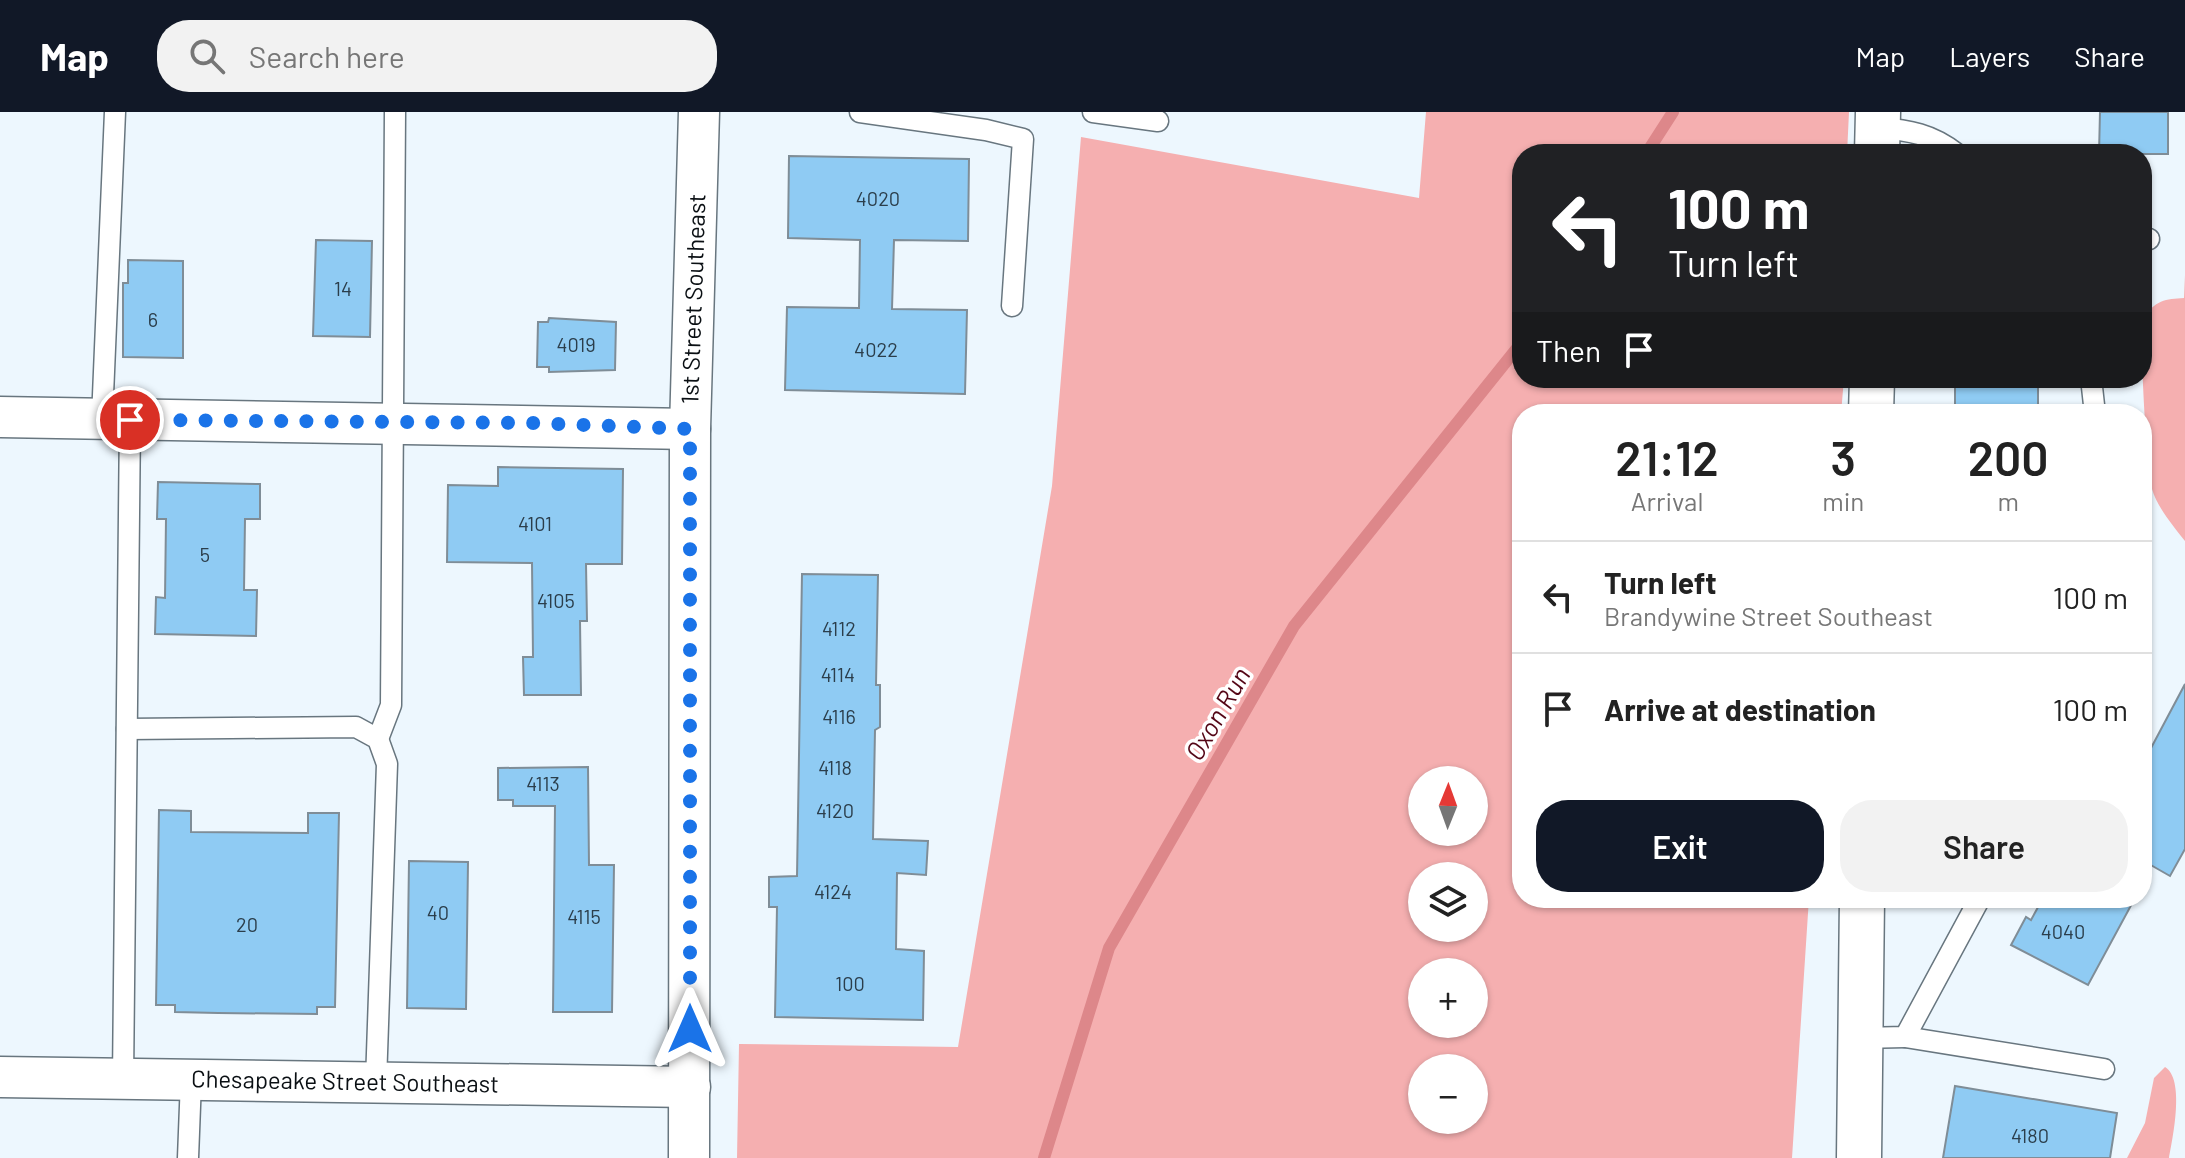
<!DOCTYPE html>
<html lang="en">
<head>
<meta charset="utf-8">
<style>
	body { margin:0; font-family:Barlow,sans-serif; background:#f2f2f2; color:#222; height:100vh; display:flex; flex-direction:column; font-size:30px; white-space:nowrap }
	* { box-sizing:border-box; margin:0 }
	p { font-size:26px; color:#767676 }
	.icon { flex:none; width:44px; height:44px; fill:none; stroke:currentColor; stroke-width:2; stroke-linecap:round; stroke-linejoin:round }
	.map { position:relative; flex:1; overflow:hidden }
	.drawer { position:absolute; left:1512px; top:292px; width:640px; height:504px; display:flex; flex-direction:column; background:#fff; border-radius:32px; box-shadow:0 2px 6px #0004 }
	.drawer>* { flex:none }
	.top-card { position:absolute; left:1512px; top:32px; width:640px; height:244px; border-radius:32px; box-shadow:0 2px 6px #0004; background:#202124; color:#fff; overflow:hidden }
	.needle { width:52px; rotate:1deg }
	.fabs { position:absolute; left:1408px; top:654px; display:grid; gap:16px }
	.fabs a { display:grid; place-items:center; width:80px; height:80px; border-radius:50%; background:#fff; box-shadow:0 2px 6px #0004; font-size:40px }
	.pin { position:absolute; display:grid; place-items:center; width:68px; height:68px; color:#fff; margin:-34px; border:4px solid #fff; border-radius:50%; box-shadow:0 2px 8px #0007 }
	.me { position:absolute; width:88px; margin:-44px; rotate:0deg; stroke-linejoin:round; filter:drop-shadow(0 0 6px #0008) }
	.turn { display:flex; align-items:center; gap:28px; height:168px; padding:0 24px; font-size:36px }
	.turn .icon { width:104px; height:104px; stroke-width:2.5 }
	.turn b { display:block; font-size:56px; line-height:68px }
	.then { display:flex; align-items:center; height:76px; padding:0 24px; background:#0003; gap:16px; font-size:30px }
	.eta { display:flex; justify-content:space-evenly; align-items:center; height:136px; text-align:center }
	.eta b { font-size:48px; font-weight:600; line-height:56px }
	.action { display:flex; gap:16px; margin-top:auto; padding:16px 24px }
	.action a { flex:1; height:92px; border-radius:32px; background:#111827; color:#fff; font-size:32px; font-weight:600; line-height:92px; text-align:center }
	.action a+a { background:#f2f2f2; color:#222 }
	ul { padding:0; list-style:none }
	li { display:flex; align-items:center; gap:24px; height:112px; padding:0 24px; border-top:2px solid #e0e0e0 }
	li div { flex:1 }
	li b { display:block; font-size:30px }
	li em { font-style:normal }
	header { display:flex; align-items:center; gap:48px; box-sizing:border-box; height:112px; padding:0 40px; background:#111827; color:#fff }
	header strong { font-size:38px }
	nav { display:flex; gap:44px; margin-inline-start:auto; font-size:28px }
	.search { width:560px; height:72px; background:#f2f2f2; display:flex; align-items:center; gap:20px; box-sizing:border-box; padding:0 28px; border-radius:32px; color:#767676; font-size:30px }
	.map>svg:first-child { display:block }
	.green { fill:#f5afb0; fill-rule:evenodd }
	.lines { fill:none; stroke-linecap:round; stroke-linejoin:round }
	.stream { stroke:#dd878a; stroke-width:12 }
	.building { fill:#8fcbf3; stroke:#7f8d97; stroke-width:2 }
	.service-casing { stroke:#68767f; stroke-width:23 }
	.minor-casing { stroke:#68767f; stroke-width:43 }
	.tertiary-casing { stroke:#68767f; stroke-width:47 }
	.service { stroke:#fff; stroke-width:20 }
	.minor { stroke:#fff; stroke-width:40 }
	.tertiary { stroke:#fff; stroke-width:44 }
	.route { stroke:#1a73e8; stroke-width:14; stroke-dasharray:0 25.2 }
	.labels { text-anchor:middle; stroke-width:7; stroke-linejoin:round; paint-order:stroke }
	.number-label { font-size:20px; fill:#2b3e4b }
	.street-label { font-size:24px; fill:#0a0f13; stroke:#fff }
	.water-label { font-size:26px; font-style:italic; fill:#540616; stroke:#fff }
</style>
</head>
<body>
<header>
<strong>Map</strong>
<div class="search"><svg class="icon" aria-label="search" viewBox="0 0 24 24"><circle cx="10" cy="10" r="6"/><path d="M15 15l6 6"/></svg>Search here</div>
<nav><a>Map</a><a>Layers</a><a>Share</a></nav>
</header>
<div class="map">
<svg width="2185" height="1046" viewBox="0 0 2185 1046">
	<rect width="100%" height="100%" fill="#edf7fe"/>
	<g class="green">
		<path d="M 1426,0 L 1849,0 L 1847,42 L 1522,42 L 1522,266 L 1844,266 L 1841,302 L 1522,302 L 1522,786 L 1809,786 L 1792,1046 L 737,1046 L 739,932 L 958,935 L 1052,374 L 1081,25 L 1419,86 ZM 1422,668 L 1474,668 L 1474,720 L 1422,720 ZM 1422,764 L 1474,764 L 1474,816 L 1422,816 ZM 1422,860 L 1474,860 L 1474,912 L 1422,912 ZM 1422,956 L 1474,956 L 1474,1008 L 1422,1008 Z"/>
		<path d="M 2185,163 L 2185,429 C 2174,415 2157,395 2152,377 C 2147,358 2138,219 2144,207 C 2154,188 2166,187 2184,186 Z"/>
		<path d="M 2165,955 C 2185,967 2173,1025 2169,1046 L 2127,1046 L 2145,1011 L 2154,966 Z"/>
	</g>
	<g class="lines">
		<g class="stream">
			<polyline points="1646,42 1673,0"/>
			<polyline points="1044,1046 1109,836 1294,514 1522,230"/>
		</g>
	</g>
	<g class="building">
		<polygon points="2100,0 2168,0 2168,42 2099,42"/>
		<polygon points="789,44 969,47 968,129 894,128 892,197 967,198 965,282 785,278 787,195 859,196 860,128 788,126"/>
		<polygon points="316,128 372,129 370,225 313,224"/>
		<polygon points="128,148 183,149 183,246 123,245 123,171 128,171"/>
		<polygon points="549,206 616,210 615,258 549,260 549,255 537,255 538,210 548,210"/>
		<rect x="1955" y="266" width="83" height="36"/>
		<polygon points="498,355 623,357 622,452 586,452 587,509 580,509 581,583 524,583 523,545 533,545 532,451 447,450 448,373 498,374"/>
		<polygon points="158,370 260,372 260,407 245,407 244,478 257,478 256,524 155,522 156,485 165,486 166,407 157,407"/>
		<polygon points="802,462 878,463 876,573 880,573 880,615 875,618 873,727 928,729 926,763 897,761 896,837 924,839 923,908 775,905 777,795 769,795 769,765 797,764"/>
		<polygon points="2185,572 2185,737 2170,764 2142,748 2142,653"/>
		<polygon points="588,655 589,753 614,753 612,900 553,900 555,694 513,694 513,688 498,688 498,656"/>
		<polygon points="159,698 191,699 191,720 308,721 308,701 339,701 335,895 317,895 317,902 218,901 175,900 175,893 156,893"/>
		<polygon points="409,749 468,750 466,897 407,896"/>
		<polygon points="2043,786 2135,786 2088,873 2011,833 2026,805 2031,808"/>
		<polygon points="1955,974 2117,1001 2110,1046 1943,1046"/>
	</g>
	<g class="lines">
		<g class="service-casing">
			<g id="service">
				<polyline points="860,0 986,18 1023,27 1012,194"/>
				<polyline points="1093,0 1158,9"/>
				<path d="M 1878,16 C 1909,18 1932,22 1957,42"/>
				<polyline points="2142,128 2149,127"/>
				<polyline points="2091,266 2095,302"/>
				<polyline points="102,307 115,0"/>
				<polyline points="127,617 356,615 378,627 387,652 376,970"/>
				<polyline points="378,627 391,593 395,0"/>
				<polyline points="1905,925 2104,957"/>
				<polyline points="1860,926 1905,925 1980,786"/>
				<polyline points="123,967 130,308"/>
				<polyline points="188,1046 191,968"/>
			</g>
		</g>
		<g class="minor-casing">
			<g id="minor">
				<polyline points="0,305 690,317"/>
				<polyline points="0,965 690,975"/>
				<polyline points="689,1046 690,317 699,0"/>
			</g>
		</g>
		<g class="tertiary-casing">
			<g id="tertiary">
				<polyline points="1877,42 1878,0"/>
				<polyline points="1871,302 1872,266"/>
				<polyline points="1859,1046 1862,786"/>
			</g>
		</g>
		<use href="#service" class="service"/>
		<use href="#minor" class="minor"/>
		<use href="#tertiary" class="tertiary"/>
	</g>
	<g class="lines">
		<polyline class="route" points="130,308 534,311 690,317 690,917"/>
	</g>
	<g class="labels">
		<g class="number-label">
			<text x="878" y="94">4020</text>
			<text x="343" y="184">14</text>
			<text x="153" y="215">6</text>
			<text x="576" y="240">4019</text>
			<text x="876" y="245">4022</text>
			<text x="535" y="419">4101</text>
			<text x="205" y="450">5</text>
			<text x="556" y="496">4105</text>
			<text x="839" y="524">4112</text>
			<text x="838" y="570">4114</text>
			<text x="839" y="612">4116</text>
			<text x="835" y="663">4118</text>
			<text x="543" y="679">4113</text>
			<text x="835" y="706">4120</text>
			<text x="833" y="787">4124</text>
			<text x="438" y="808">40</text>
			<text x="584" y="812">4115</text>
			<text x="247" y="820">20</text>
			<text x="2063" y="827">4040</text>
			<text x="850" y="879">100</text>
			<text x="2030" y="1031">4180</text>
		</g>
		<g class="street-label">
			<text transform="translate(694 187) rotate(-88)" y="8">1st Street Southeast</text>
			<text transform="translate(345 970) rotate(1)" y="8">Chesapeake Street Southeast</text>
		</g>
		<g class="water-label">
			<text transform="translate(1218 602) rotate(-60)" y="9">Oxon Run</text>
		</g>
	</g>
</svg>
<div class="fabs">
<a><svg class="needle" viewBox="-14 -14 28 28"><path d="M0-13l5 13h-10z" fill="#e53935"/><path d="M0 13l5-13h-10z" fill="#767676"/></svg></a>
<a><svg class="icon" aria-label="layers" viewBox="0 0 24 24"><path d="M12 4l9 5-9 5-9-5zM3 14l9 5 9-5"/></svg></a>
<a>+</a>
<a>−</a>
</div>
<div class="pin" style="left:130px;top:308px;background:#d93025"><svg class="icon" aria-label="arrive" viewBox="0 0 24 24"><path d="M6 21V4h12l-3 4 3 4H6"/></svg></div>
<svg class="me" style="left:690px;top:917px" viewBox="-20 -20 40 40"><path d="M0-17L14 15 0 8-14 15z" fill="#1a73e8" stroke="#fff" stroke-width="4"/></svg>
<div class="top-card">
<div class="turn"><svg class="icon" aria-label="left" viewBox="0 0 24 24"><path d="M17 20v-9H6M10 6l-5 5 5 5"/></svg><div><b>100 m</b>Turn left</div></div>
<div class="then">Then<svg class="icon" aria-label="arrive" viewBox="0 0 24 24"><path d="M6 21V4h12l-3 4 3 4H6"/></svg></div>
</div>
<section class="drawer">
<div class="eta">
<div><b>21:12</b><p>Arrival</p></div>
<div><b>3</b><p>min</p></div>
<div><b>200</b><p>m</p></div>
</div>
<ul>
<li><svg class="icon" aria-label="left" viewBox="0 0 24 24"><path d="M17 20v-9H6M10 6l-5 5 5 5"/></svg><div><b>Turn left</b><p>Brandywine Street Southeast</p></div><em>100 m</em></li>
<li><svg class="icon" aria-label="arrive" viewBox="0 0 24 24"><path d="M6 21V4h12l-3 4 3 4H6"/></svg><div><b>Arrive at destination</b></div><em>100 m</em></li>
</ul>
<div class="action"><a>Exit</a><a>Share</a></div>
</section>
</div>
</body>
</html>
